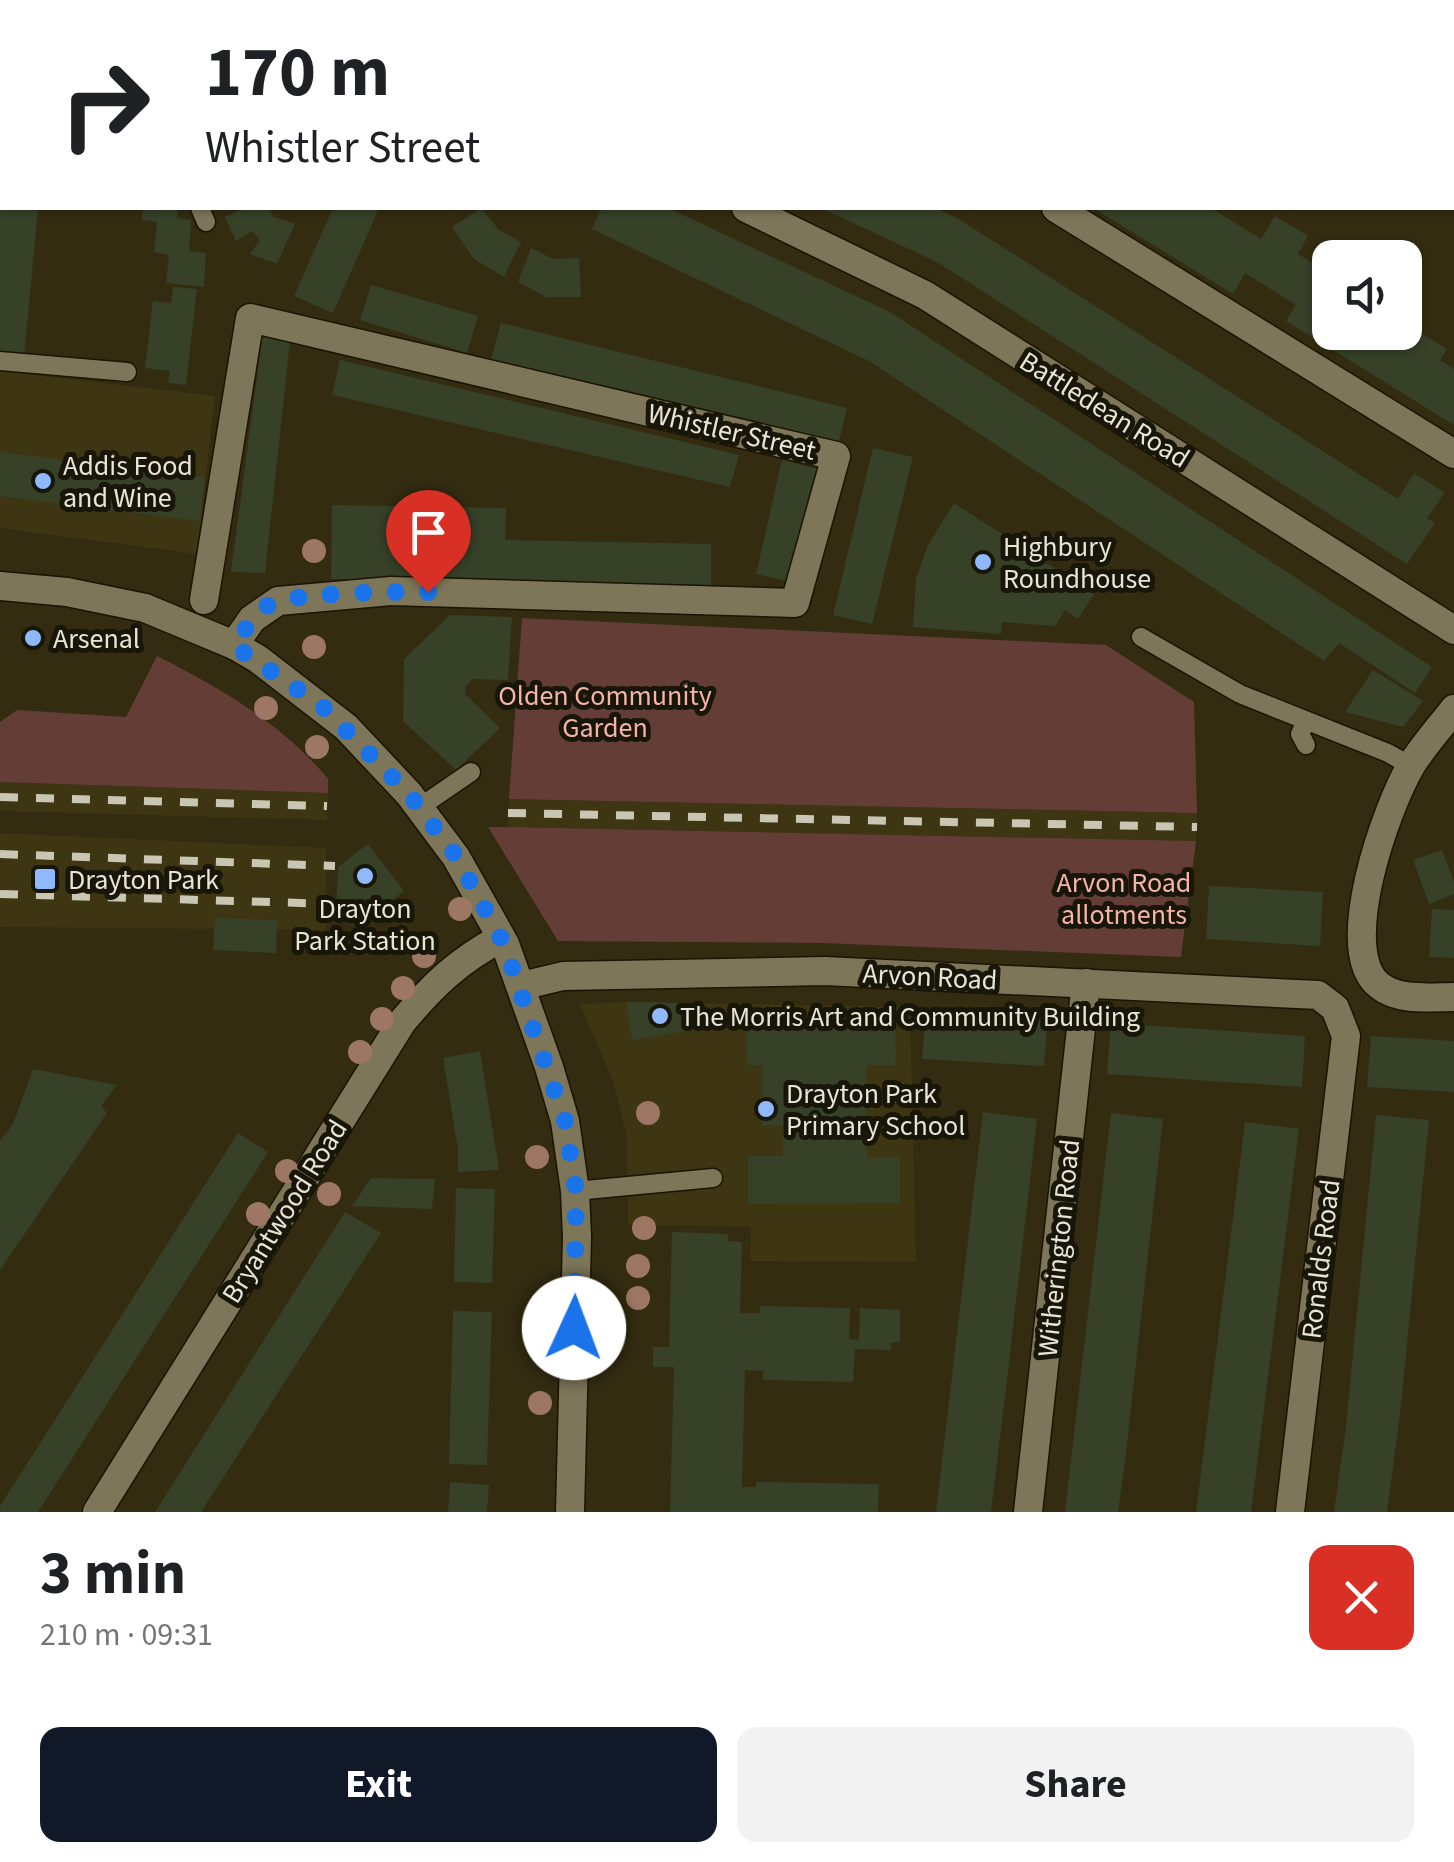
<!DOCTYPE html>
<html lang="en">
<head>
<meta charset="utf-8">
<style>
	body { margin:0; font-family:"Source Sans 3",sans-serif; background:#f2f2f2; color:#202124; height:100vh; display:flex; flex-direction:column; font-size:38px; white-space:nowrap }
	* { box-sizing:border-box; margin:0 }
	p { font-size:32px; color:#757577 }
	.icon { flex:none; width:55px; height:55px; fill:none; stroke:currentColor; stroke-width:2; stroke-linecap:round; stroke-linejoin:round }
	.map { position:relative; height:1512px; overflow:hidden }
	.panel { display:flex; flex-direction:column; background:#fff; flex:1 }
	.panel>* { flex:none }
	.top-card { position:absolute; left:0px; top:0px; width:1455px; height:210px; box-shadow:0 2px 8px #0004; background:#fff; color:#202124; overflow:hidden }
	.tools { position:absolute; left:1312px; top:240px; display:grid; gap:20px }
	.tools a { display:grid; place-items:center; width:110px; height:110px; border-radius:20px; background:#fff; box-shadow:0 2px 8px #0004; font-size:50px }
	.pin { position:absolute; display:grid; place-items:center; width:85px; height:85px; color:#fff; margin:-102px -42px; border-radius:50% 50% 50% 0; rotate:-45deg; box-shadow:0 0 10px #0007 }
	.pin .icon { rotate:45deg }
	.me { position:absolute; width:110px; margin:-55px; rotate:2deg; stroke-linejoin:round; filter:drop-shadow(0 0 8px #0008) }
	.turn { display:flex; align-items:center; gap:35px; height:210px; padding:0 40px; font-size:45px }
	.turn .icon { width:130px; height:130px; stroke-width:2.5 }
	.turn b { display:block; font-size:70px; line-height:85px }
	.round { display:grid; place-items:center; flex:none; width:105px; height:105px; border-radius:20px; background:#f2f2f2 }
	.overview { display:flex; align-items:center; justify-content:space-between; height:170px; padding:0 40px }
	h1 { font-size:60px; font-weight:700; line-height:75px }
	.cta { display:flex; gap:20px; margin-top:auto; padding:20px 40px }
	.cta a { flex:1; height:115px; border-radius:20px; background:#111827; color:#fff; font-size:40px; font-weight:700; line-height:115px; text-align:center }
	.cta a+a { background:#f2f2f2; color:#202124 }
	.map>svg:first-child { display:block }
	.built { fill:#3e3512 }
	.green { fill:#643d37 }
	.building { fill:#364128 }
	.lines { fill:none; stroke-linecap:round; stroke-linejoin:round }
	.service-casing { stroke:#1b1400; stroke-width:21 }
	.minor-casing { stroke:#1b1400; stroke-width:31 }
	.service { stroke:#7e7659; stroke-width:18 }
	.minor { stroke:#7e7659; stroke-width:28 }
	.rail { stroke:#cac6b4; stroke-width:8; stroke-dasharray:18 18; stroke-linecap:butt }
	.tree { fill:#9e7664 }
	.route { stroke:#1a73e8; stroke-width:18; stroke-dasharray:0 32.4 }
	.poi-dot { fill:#8fb8fd; stroke:#181509; stroke-width:4 }
	.labels { text-anchor:middle; stroke-width:10; stroke-linejoin:round; paint-order:stroke }
	.street-label { font-size:28px; fill:#e9e5d5; stroke:#181509 }
	.poi-label { font-size:28px; fill:#e9e5d5; stroke:#181509; text-anchor:start }
	.park-label { font-size:28px; fill:#f6b3a8; stroke:#181509 }
</style>
</head>
<body>
<div class="map">
<svg width="1454" height="1512" viewBox="0 0 1454 1512">
	<rect width="100%" height="100%" fill="#332c11"/>
	<g class="built">
		<polygon points="0,371 215,396 197,554 0,528"/>
		<polygon points="0,782 328,793 327,820 0,811"/>
		<polygon points="509,799 1197,813 1196,841 508,827"/>
		<polygon points="0,833 326,848 326,930 0,927"/>
		<polygon points="626,1002 910,1007 916,1262 750,1261 751,1227 628,1224 627,1137 613,1081 580,1004"/>
	</g>
	<g class="green">
		<polygon points="522,618 1106,645 1194,702 1197,813 509,799"/>
		<path d="M 157,656 C 219,687 284,725 328,779 L 328,793 L 0,782 L 0,722 L 17,710 L 126,717 Z"/>
		<polygon points="488,827 508,827 1196,841 1181,957 822,943 558,941"/>
	</g>
	<g class="building">
		<polygon points="0,208 38,208 24,358 0,355"/>
		<polygon points="143,208 178,208 177,218 191,220 189,251 206,253 204,287 166,283 169,255 154,252 157,222 142,220"/>
		<polygon points="245,208 269,208 274,217 295,224 277,264 250,254 260,240 252,231 236,241 225,217"/>
		<polygon points="333,208 379,208 333,313 294,296"/>
		<polygon points="481,208 499,230 521,242 504,277 474,259 452,227"/>
		<polygon points="601,208 668,208 890,312 1432,667 1415,693 1339,643 1324,661 869,361 592,229"/>
		<polygon points="821,208 935,208 957,218 1398,499 1414,473 1445,493 1427,518 1435,523 1407,564 937,262"/>
		<polygon points="1093,208 1211,208 1261,239 1275,216 1308,236 1298,254 1330,274 1330,332 1405,332 1405,323 1447,349 1440,360 1454,369 1454,425 1286,321 1296,305 1245,273 1233,294"/>
		<polygon points="531,248 553,259 579,258 581,297 546,297 518,282"/>
		<polygon points="371,285 478,316 467,353 360,320"/>
		<polygon points="173,287 197,289 186,385 168,383 170,371 145,368 153,301 171,303"/>
		<polygon points="501,323 847,408 838,446 491,360"/>
		<polygon points="263,332 290,341 265,573 231,572"/>
		<polygon points="340,360 739,455 730,487 332,395"/>
		<polygon points="873,448 913,457 872,624 833,615"/>
		<polygon points="0,452 205,477 200,521 0,496"/>
		<polygon points="782,460 818,469 792,582 756,574"/>
		<polygon points="954,503 1094,594 1078,619 1065,610 1055,626 1002,622 1001,634 913,627 916,579 928,545"/>
		<polygon points="332,505 506,508 505,540 711,544 711,585 331,579"/>
		<polygon points="450,615 512,617 508,680 472,679 466,686 465,694 500,728 456,770 403,721 404,659"/>
		<polygon points="1373,670 1423,701 1403,727 1345,712"/>
		<polygon points="368,844 404,891 368,919 336,916 338,867"/>
		<polygon points="1442,850 1454,882 1454,894 1429,904 1413,860"/>
		<polygon points="1209,886 1323,892 1320,946 1206,939"/>
		<polygon points="1432,909 1454,910 1454,958 1429,957"/>
		<polygon points="215,918 277,920 276,953 213,950"/>
		<polygon points="626,1002 690,1003 694,1030 632,1040"/>
		<polygon points="926,1008 1048,1016 1044,1066 922,1059"/>
		<polygon points="1111,1023 1305,1036 1302,1087 1107,1074"/>
		<polygon points="895,1025 896,1065 866,1065 867,1157 900,1157 900,1203 748,1204 748,1156 783,1156 783,1125 762,1126 762,1065 747,1065 746,1026"/>
		<polygon points="1371,1036 1454,1041 1454,1092 1367,1087"/>
		<polygon points="480,1051 499,1170 458,1172 458,1149 443,1058"/>
		<polygon points="33,1069 117,1085 101,1106 107,1113 0,1270 0,1141 13,1124"/>
		<polygon points="983,1112 1037,1119 1005,1397 991,1512 936,1512"/>
		<polygon points="1111,1113 1163,1119 1126,1453 1118,1512 1065,1512"/>
		<polygon points="1376,1115 1429,1120 1401,1405 1387,1512 1334,1512 1346,1426"/>
		<polygon points="1245,1122 1299,1129 1254,1489 1251,1512 1196,1512"/>
		<polygon points="238,1133 268,1152 38,1512 0,1512 0,1506"/>
		<polygon points="371,1178 435,1179 432,1209 352,1206"/>
		<polygon points="456,1188 495,1189 492,1283 454,1282"/>
		<polygon points="345,1212 381,1233 201,1512 155,1512"/>
		<polygon points="672,1232 728,1234 728,1241 742,1242 740,1313 760,1313 760,1306 850,1308 849,1339 859,1340 860,1308 900,1310 900,1342 891,1342 891,1350 855,1349 853,1382 763,1380 763,1371 745,1370 742,1487 756,1487 756,1482 879,1484 878,1512 670,1512 674,1367 653,1367 653,1347 669,1347"/>
		<polygon points="453,1311 492,1312 487,1465 449,1464"/>
		<polygon points="450,1482 489,1485 487,1512 448,1512"/>
	</g>
	<g class="lines">
		<g class="service-casing">
			<g id="service">
				<polyline points="114,0 115,2"/>
				<polyline points="200,208 206,222"/>
				<polyline points="0,361 127,372"/>
				<polyline points="1141,637 1240,694 1388,753 1411,766"/>
				<polyline points="1306,721 1300,734 1306,745"/>
				<polyline points="420,807 471,772"/>
				<polyline points="575,1191 713,1178"/>
			</g>
		</g>
		<g class="minor-casing">
			<g id="minor">
				<polyline points="1396,0 1400,2"/>
				<polyline points="651,2 652,0"/>
				<polyline points="803,2 804,0"/>
				<polyline points="1452,34 1454,35"/>
				<polyline points="746,208 925,295 1454,630"/>
				<polyline points="1056,208 1454,454"/>
				<polyline points="0,586 67,592 145,608 234,645 258,659 346,727 409,794 456,857 505,944 549,1067 565,1121 575,1191 577,1237 570,1512"/>
				<polyline points="204,600 250,318 836,456 795,603 391,591 278,601 252,619 234,645"/>
				<path d="M 1454,709 C 1440,727 1424,745 1412,764 C 1387,805 1334,952 1380,986 C 1399,1001 1430,997 1454,997"/>
				<polyline points="521,986 563,976 825,971 1318,995 1335,1008 1346,1036 1290,1512"/>
				<path d="M 97,1512 L 402,1022 C 433,985 458,961 501,938"/>
				<polyline points="1028,1512 1086,983"/>
			</g>
		</g>
		<use href="#service" class="service"/>
		<use href="#minor" class="minor"/>
		<g class="rail">
			<polyline points="0,797 327,806"/>
			<polyline points="508,813 1197,827"/>
			<polyline points="0,854 335,866"/>
			<polyline points="0,894 335,904"/>
		</g>
	</g>
	<g class="tree">
		<circle cx="314" cy="551" r="12"/>
		<circle cx="314" cy="647" r="12"/>
		<circle cx="266" cy="708" r="12"/>
		<circle cx="317" cy="747" r="12"/>
		<circle cx="460" cy="909" r="12"/>
		<circle cx="424" cy="956" r="12"/>
		<circle cx="403" cy="988" r="12"/>
		<circle cx="382" cy="1019" r="12"/>
		<circle cx="360" cy="1052" r="12"/>
		<circle cx="648" cy="1113" r="12"/>
		<circle cx="537" cy="1157" r="12"/>
		<circle cx="287" cy="1171" r="12"/>
		<circle cx="329" cy="1194" r="12"/>
		<circle cx="258" cy="1214" r="12"/>
		<circle cx="644" cy="1228" r="12"/>
		<circle cx="638" cy="1266" r="12"/>
		<circle cx="638" cy="1298" r="12"/>
		<circle cx="540" cy="1403" r="12"/>
	</g>
	<g class="lines">
		<path class="route" d="M 428,592 C 400,591 291,593 270,604 C 254,614 245,630 234,646 L 322,706 L 409,794 L 456,856 L 504,944 L 565,1121 L 576,1191 L 574,1328"/>
	</g>
	<g class="poi-dot">
		<circle cx="43" cy="481" r="10"/>
		<circle cx="983" cy="562" r="10"/>
		<circle cx="33" cy="638" r="10"/>
		<circle cx="365" cy="876" r="10"/>
		<rect x="33" y="867" width="24" height="24" rx="5"/>
		<circle cx="660" cy="1016" r="10"/>
		<circle cx="766" cy="1109" r="10"/>
	</g>
	<g class="labels">
		<g class="street-label">
			<text transform="translate(1105 409) rotate(32)" y="10">Battledean Road</text>
			<text transform="translate(732 431) rotate(13)" y="10">Whistler Street</text>
			<text transform="translate(930 976) rotate(3)" y="10">Arvon Road</text>
			<text transform="translate(284 1211) rotate(-58)" y="10">Bryantwood Road</text>
			<text transform="translate(1058 1248) rotate(-84)" y="10">Witherington Road</text>
			<text transform="translate(1320 1259) rotate(-83)" y="10">Ronalds Road</text>
		</g>
		<g class="poi-label">
			<text x="63" y="475">Addis Food<tspan x="63" dy="32">and Wine</tspan></text>
			<text x="1003" y="556">Highbury<tspan x="1003" dy="32">Roundhouse</tspan></text>
			<text x="53" y="648">Arsenal</text>
			<text x="68" y="889">Drayton Park</text>
			<text x="365" y="918" text-anchor="middle">Drayton<tspan x="365" dy="32">Park Station</tspan></text>
			<text x="680" y="1026">The Morris Art and Community Building</text>
			<text x="786" y="1103">Drayton Park<tspan x="786" dy="32">Primary School</tspan></text>
		</g>
		<g class="park-label">
			<text x="605" y="705">Olden Community<tspan x="605" dy="32">Garden</tspan></text>
			<text x="1124" y="892">Arvon Road<tspan x="1124" dy="32">allotments</tspan></text>
		</g>
	</g>
</svg>
<div class="tools">
<a><svg class="icon" aria-label="sound" viewBox="0 0 24 24"><path d="M4 9h4l5-4v14l-5-4H4zM17 9q2 3 0 6"/></svg></a>
</div>
<div class="pin" style="left:428px;top:592px;background:#d93025"><svg class="icon" aria-label="arrive" viewBox="0 0 24 24"><path d="M6 21V4h12l-3 4 3 4H6"/></svg></div>
<svg class="me" style="left:574px;top:1328px" viewBox="-20 -20 40 40"><circle r="19" fill="#fff"/><path d="M0-13L10 11 0 6-10 11z" fill="#1a73e8"/></svg>
<div class="top-card">
<div class="turn"><svg class="icon" aria-label="right" viewBox="0 0 24 24"><path d="M7 20v-9h11M14 6l5 5-5 5"/></svg><div><b>170 m</b>Whistler Street</div></div>
</div>
</div>
<section class="panel">
<div class="overview"><div><h1>3 min</h1><p>210 m · 09:31</p></div><a class="round" style="background:#d93025;color:#fff"><svg class="icon" aria-label="close" viewBox="0 0 24 24"><path d="M6 6l12 12M18 6L6 18"/></svg></a></div>
<div class="cta"><a>Exit</a><a>Share</a></div>
</section>
</body>
</html>
